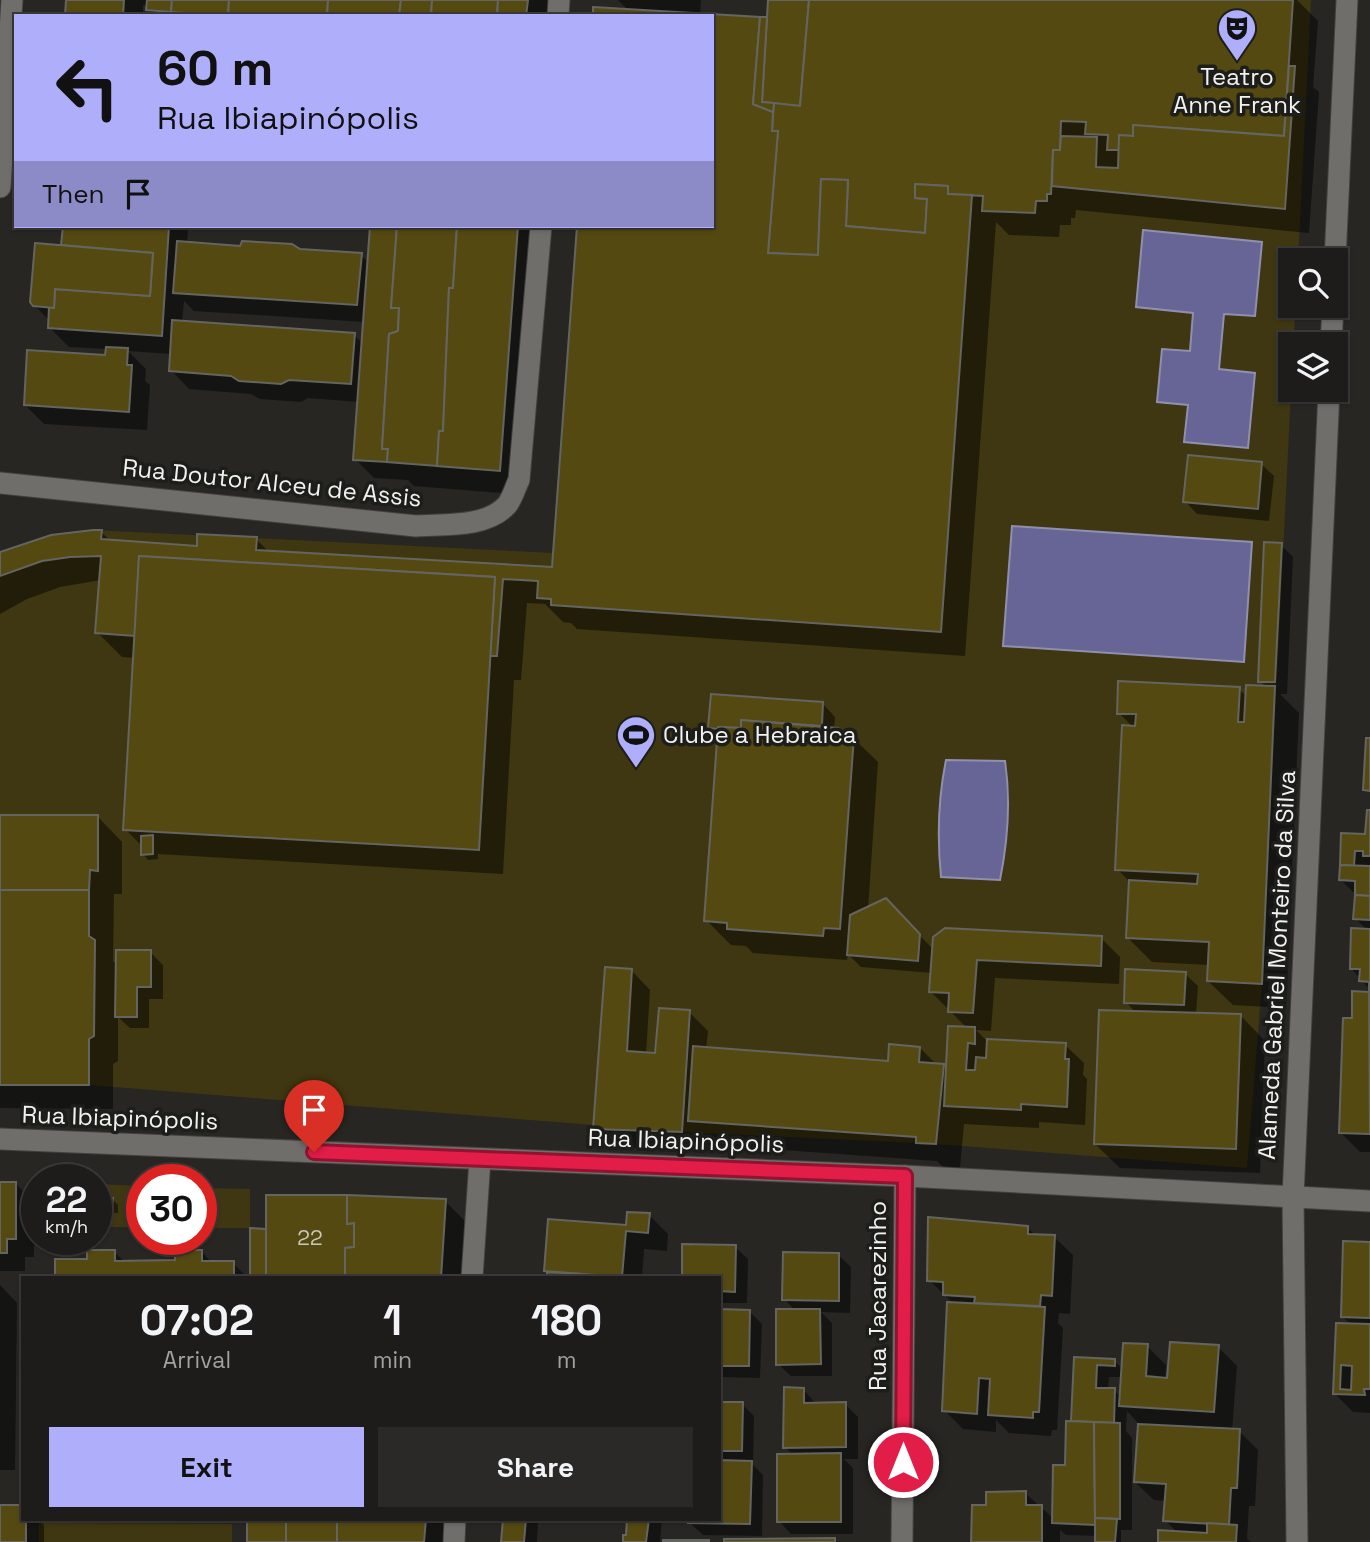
<!DOCTYPE html>
<html lang="en">
<head>
<meta charset="utf-8">
<style>
	body { margin:0; font-family:"Space Grotesk",sans-serif; background:#2a2927; color:#f1f3f6; height:100vh; display:flex; flex-direction:column; font-size:26px; white-space:nowrap }
	* { box-sizing:border-box; margin:0 }
	p { font-size:23px; color:#a0a1a2 }
	.icon { flex:none; width:38px; height:38px; fill:none; stroke:currentColor; stroke-width:2; stroke-linecap:round; stroke-linejoin:round }
	.map { position:relative; flex:1; overflow:hidden }
	.panel { position:absolute; left:21px; top:1276px; width:700px; height:245px; display:flex; flex-direction:column; background:#1d1c1a; border-radius:0px; box-shadow:0 2px 5px #0004,0 0 0 2px #3b3a39 }
	.panel>* { flex:none }
	.banner { position:absolute; left:14px; top:14px; width:700px; height:214px; border-radius:0px; box-shadow:0 2px 5px #0004,0 0 0 2px #3b3a39; background:#afaefa; color:#111; overflow:hidden }
	.buttons { position:absolute; left:1278px; top:248px; display:grid; gap:14px }
	.buttons a { display:grid; place-items:center; width:70px; height:70px; border-radius:0px; background:#1d1c1a; box-shadow:0 2px 5px #0004,0 0 0 2px #3b3a39; font-size:35px }
	.speed { position:absolute; left:21px; top:1164px; display:flex; gap:14px; font-size:35px; font-weight:700; text-align:center }
	.speed>* { display:grid; place-content:center; width:91px; height:91px; border-radius:50%; background:#1d1c1a; box-shadow:0 2px 5px #0004,0 0 0 2px #3b3a39; line-height:1 }
	.speed small { font-size:18px; font-weight:400 }
	.speed .limit { border:10px solid #d22; background:#fff; color:#111 }
	.pin { position:absolute; display:grid; place-items:center; width:60px; height:60px; color:#fff; margin:-72px -30px; border-radius:50% 50% 50% 0; rotate:-45deg; box-shadow:0 0 7px #0007 }
	.pin .icon { rotate:45deg }
	.me { position:absolute; width:77px; margin:-38px; rotate:0deg; stroke-linejoin:round; filter:drop-shadow(0 0 5px #0008) }
	.turn { display:flex; align-items:center; gap:24px; height:147px; padding:0 28px; font-size:32px }
	.turn .icon { width:91px; height:91px; stroke-width:2.5 }
	.turn b { display:block; font-size:49px; line-height:60px }
	.then { display:flex; align-items:center; height:66px; padding:0 28px; background:#0003; gap:14px; font-size:26px }
	.eta { display:flex; justify-content:space-evenly; align-items:center; height:119px; text-align:center }
	.eta b { font-size:42px; font-weight:700; line-height:49px }
	.button { display:flex; gap:14px; margin-top:auto; padding:14px 28px }
	.button a { flex:1; height:80px; border-radius:0px; background:#afaefa; color:#111; font-size:28px; font-weight:700; line-height:80px; text-align:center }
	.button a+a { background:#2a2927; color:#f1f3f6 }
	.map>svg:first-child { display:block }
	.green { fill:#3f3711 }
	.water { fill:#666595; stroke:#908fb0; stroke-width:2 }
	.shadow { fill:#0007; fill-rule:evenodd }
	.building { fill:#544910; stroke:#646460; stroke-width:2; fill-rule:evenodd }
	.lines { fill:none; stroke-linecap:round; stroke-linejoin:round }
	.minor-casing { stroke:#42413f; stroke-width:23 }
	.tertiary-casing { stroke:#42413f; stroke-width:23 }
	.minor { stroke:#6f6e6b; stroke-width:21 }
	.tertiary { stroke:#6f6e6b; stroke-width:21 }
	.route-casing { stroke:#92132f; stroke-width:18 }
	.route { stroke:#e11d48; stroke-width:12 }
	.labels { text-anchor:middle; stroke-width:7; stroke-linejoin:round; paint-order:stroke }
	.number-label { font-size:21px; fill:#cac7b7 }
	.poi-label { font-size:24px; fill:#f1f1ef; stroke:#1d1d1a }
	.street-label { font-size:24px; fill:#f1f1ef; stroke:#1d1d1a }
</style>
</head>
<body>
<div class="map">
<svg width="1370" height="1542" viewBox="0 0 1370 1542">
	<rect width="100%" height="100%" fill="#272623"/>
	<g class="green">
		<polygon points="768,0 1311,0 1298,261 1290,261 1290,306 1295,306 1294,345 1290,345 1291,390 1262,984 1247,1168 936,1144 682,1132 89,1085 0,1085 0,552 51,535 93,530 553,553 577,226 712,226 712,16 593,16 593,7 767,17"/>
		<polygon points="96,1184 142,1186 142,1227 96,1227"/>
		<polygon points="201,1188 250,1189 250,1228 201,1228"/>
		<polygon points="39,1523 232,1524 232,1542 39,1542"/>
	</g>
	<g class="water">
		<polygon points="1143,230 1262,242 1255,316 1224,314 1219,369 1255,373 1248,448 1184,442 1188,405 1157,402 1162,349 1190,351 1193,313 1136,307"/>
		<polygon points="1012,526 1252,542 1244,662 1003,646"/>
		<path d="M 946,760 L 1005,761 C 1011,801 1008,840 1000,880 L 941,877 C 937,837 938,799 946,760 Z"/>
	</g>
	<g class="shadow">
		<polygon points="68,0 553,0 552,16 154,16 148,9 148,6 143,5 143,16 67,16"/>
		<polygon points="618,0 701,0 700,15 629,11"/>
		<polygon points="770,0 1297,0 1318,21 1313,87 1319,92 1309,233 1076,210 1075,218 1071,218 1071,225 1060,225 1059,237 1009,235 996,222 965,656 577,629 571,623 563,622 545,604 527,603 521,680 514,680 503,874 158,854 158,859 148,860 143,854 143,847 125,829 135,658 122,657 97,632 101,580 60,587 27,599 0,614 0,554 101,532 111,541 198,547 256,539 269,552 554,569 579,226 712,226 769,19"/>
		<path d="M 64,226 L 183,226 L 188,231 L 187,243 L 361,255 L 369,263 L 372,226 L 544,226 L 524,495 L 414,486 L 408,480 L 374,478 L 355,459 L 359,402 L 308,398 L 301,402 L 260,399 L 251,394 L 189,389 L 171,370 L 172,354 L 128,351 L 146,369 L 145,381 L 150,385 L 147,430 L 44,424 L 25,405 L 107,357 L 107,349 L 69,347 L 50,328 L 50,321 L 34,305 L 63,246 ZM 184,301 L 194,311 L 365,322 L 363,344 L 354,335 L 182,323 Z"/>
		<polygon points="1261,464 1274,476 1269,521 1197,514 1185,501"/>
		<polygon points="1281,545 1293,557 1287,694 1280,694 1299,713 1286,1008 1233,1005 1208,981 1209,965 1152,962 1128,938 1131,883 1117,869 1134,728 1119,713 1239,689 1247,697 1267,688 1260,681"/>
		<polygon points="712,696 823,704 835,717 834,729 845,737 853,738 878,762 868,909 885,900 934,950 1101,938 1120,957 1119,984 995,978 991,1031 976,1030 986,1040 1065,1045 1084,1063 1083,1075 1087,1079 1085,1125 1039,1122 1039,1128 964,1124 960,1168 943,1167 937,1161 714,1145 701,1131 700,1150 613,1147 595,1128 632,971 650,990 646,1054 657,1055 689,1012 708,1031 706,1049 890,1063 920,1048 937,1065 943,1066 948,1071 967,1028 930,991 932,973 861,967 848,954 847,960 753,953 746,946 731,945 706,920 719,737 710,728"/>
		<polygon points="1370,812 1370,990 1351,968 1367,930 1355,918 1357,892 1353,892 1340,879 1343,835 1367,836"/>
		<polygon points="0,816 98,817 122,842 122,894 114,894 113,961 117,965 150,952 163,965 163,999 149,999 149,1028 130,1028 118,1017 118,1061 113,1064 113,1109 0,1108"/>
		<polygon points="1185,974 1198,986 1196,1015 1241,1016 1265,1041 1260,1173 1120,1168 1095,1144 1136,1013 1126,1002"/>
		<polygon points="1354,993 1370,993 1370,1152 1360,1152 1341,1133 1353,1020"/>
		<polygon points="0,1183 15,1183 34,1202 34,1257 25,1257 25,1271 0,1271"/>
		<polygon points="96,1199 112,1199 118,1205 118,1213 100,1212 96,1208"/>
		<polygon points="445,1201 470,1226 466,1278 252,1278 265,1230"/>
		<polygon points="649,1215 668,1234 667,1251 644,1249 642,1278 548,1278 546,1271"/>
		<polygon points="1028,1228 1036,1236 1054,1237 1073,1255 1070,1314 1059,1313 1058,1323 1063,1328 1057,1430 1052,1430 1051,1436 1009,1433 996,1420 996,1432 963,1429 944,1410 954,1304 929,1280"/>
		<polygon points="1370,1244 1370,1413 1353,1412 1335,1394 1337,1325 1351,1325 1342,1316"/>
		<polygon points="735,1247 748,1259 747,1303 719,1303 719,1278"/>
		<polygon points="114,1252 125,1262 176,1262 202,1252 212,1263 233,1263 248,1278 57,1278 89,1261"/>
		<polygon points="838,1255 851,1267 850,1313 821,1312 832,1323 832,1376 791,1376 778,1364 796,1311 784,1299"/>
		<polygon points="0,1285 17,1303 15,1470 0,1470"/>
		<polygon points="719,1311 749,1311 762,1324 760,1378 719,1377"/>
		<path d="M 1147,1346 L 1166,1365 L 1165,1380 L 1218,1347 L 1237,1366 L 1232,1431 L 1239,1431 L 1258,1450 L 1255,1506 L 1249,1506 L 1247,1539 L 1251,1542 L 1160,1542 L 1178,1533 L 1165,1520 L 1167,1501 L 1154,1500 L 1135,1482 L 1139,1424 L 1127,1411 L 1126,1431 L 1132,1438 L 1132,1530 L 1121,1530 L 1121,1542 L 1097,1542 L 1097,1536 L 1066,1535 L 1060,1530 L 1060,1542 L 973,1542 L 988,1506 L 1025,1493 L 1054,1519 L 1067,1467 L 1072,1423 L 1075,1358 L 1114,1361 L 1123,1369 ZM 1109,1377 L 1122,1377 L 1121,1397 L 1114,1390 L 1108,1390 Z"/>
		<polygon points="803,1389 816,1404 845,1404 858,1417 858,1459 844,1459 853,1468 853,1534 791,1534 779,1521 793,1455 785,1447"/>
		<polygon points="719,1403 742,1404 754,1416 753,1465 763,1475 762,1536 703,1535 690,1523 690,1519 719,1519"/>
		<polygon points="0,1507 23,1519 38,1519 44,1525 44,1542 0,1542"/>
		<polygon points="249,1519 445,1519 444,1542 249,1542"/>
		<polygon points="504,1519 538,1519 537,1542 503,1542"/>
		<polygon points="629,1519 662,1519 660,1542 624,1542 628,1537"/>
	</g>
	<g class="building">
		<polygon points="66,0 124,0 123,16 65,16"/>
		<polygon points="147,0 172,0 171,12 146,10"/>
		<polygon points="172,0 229,0 228,16 171,12"/>
		<polygon points="229,0 328,0 327,16 228,16"/>
		<polygon points="328,0 401,0 399,16 327,16"/>
		<polygon points="401,0 432,0 431,16 399,16"/>
		<polygon points="432,0 498,0 497,16 431,16"/>
		<polygon points="498,0 528,0 526,16 497,16"/>
		<polygon points="768,0 809,0 800,106 762,102"/>
		<polygon points="809,0 1293,0 1284,136 1133,125 1133,136 1119,135 1119,150 1107,150 1108,135 1085,134 1086,122 1061,121 1060,150 1053,150 1051,194 1047,194 1047,201 1036,201 1035,213 982,211 983,196 948,194 948,186 915,184 915,198 927,199 925,233 846,226 848,180 821,179 818,255 768,253 778,131 772,131 774,103 800,106"/>
		<polygon points="593,7 760,17 753,104 773,112 772,131 778,131 768,253 818,255 821,179 848,180 846,226 925,233 927,199 915,198 915,184 948,186 948,194 972,195 941,632 551,605 551,599 537,598 538,581 503,579 497,656 490,656 495,577 139,556 135,636 95,633 101,556 70,557 42,561 0,576 0,552 51,535 93,530 102,530 101,539 197,546 197,534 257,537 256,550 552,567 577,226 712,226 712,16 593,16"/>
		<polygon points="760,17 767,17 762,102 774,103 773,112 753,104"/>
		<polygon points="1289,66 1295,66 1285,209 1052,186 1053,150 1060,150 1061,136 1097,137 1096,167 1118,168 1119,135 1133,136 1133,125 1284,136"/>
		<polygon points="63,226 169,226 162,336 48,328 49,307 54,308 55,289 150,296 153,253 61,245"/>
		<polygon points="370,226 397,226 391,308 399,308 398,331 389,334 382,449 388,449 387,462 353,460"/>
		<polygon points="397,226 457,226 453,288 449,288 443,431 439,431 437,466 387,462 388,449 382,449 389,334 398,331 399,308 391,308"/>
		<polygon points="457,226 518,226 500,471 437,466 439,431 443,431 449,288 453,288"/>
		<polygon points="177,241 240,246 242,241 292,244 300,249 362,253 357,305 173,293"/>
		<polygon points="35,243 153,253 150,296 55,289 54,308 33,306 30,302"/>
		<polygon points="172,320 355,333 351,384 289,380 281,384 239,381 231,376 169,371"/>
		<polygon points="106,347 128,348 127,365 132,365 129,412 24,405 27,350 105,355"/>
		<polygon points="1188,455 1262,462 1258,509 1183,502"/>
		<polygon points="1264,542 1282,543 1275,682 1258,682"/>
		<polygon points="139,556 495,577 479,850 123,830"/>
		<polygon points="1118,681 1240,687 1238,722 1244,722 1246,685 1275,686 1262,984 1207,981 1209,942 1126,938 1129,880 1197,884 1198,874 1115,870 1122,725 1135,726 1136,714 1117,714"/>
		<polygon points="711,694 823,702 822,726 741,720 741,728 718,727 718,729 708,728"/>
		<polygon points="741,720 838,728 837,735 854,736 840,929 824,928 823,936 727,929 727,923 704,921 718,727 741,728"/>
		<polygon points="1366,738 1370,738 1370,791 1363,790"/>
		<polygon points="1367,810 1370,810 1370,856 1363,856 1363,851 1355,851 1354,866 1340,865 1341,833 1365,834"/>
		<polygon points="0,815 98,815 98,871 90,870 89,890 0,890"/>
		<polygon points="153,835 153,854 141,855 141,836"/>
		<polygon points="1340,865 1370,866 1370,896 1355,895 1355,881 1339,880"/>
		<polygon points="0,890 89,890 89,936 95,940 94,1036 89,1039 89,1085 0,1085"/>
		<polygon points="1355,895 1370,896 1370,920 1353,919"/>
		<polygon points="886,898 920,934 918,961 847,955 850,915"/>
		<polygon points="945,928 1102,936 1101,966 977,960 973,1013 948,1012 949,993 929,992 933,937"/>
		<polygon points="1351,928 1370,929 1370,982 1359,981 1360,969 1350,969"/>
		<polygon points="116,950 151,950 151,987 137,987 137,1017 115,1017"/>
		<polygon points="605,967 632,969 627,1051 655,1053 659,1008 690,1010 682,1132 593,1129"/>
		<polygon points="1125,969 1186,972 1184,1005 1124,1003"/>
		<polygon points="1369,982 1370,1134 1339,1133 1343,1018 1352,1018 1352,991 1369,992"/>
		<polygon points="1099,1010 1241,1014 1236,1149 1094,1144"/>
		<polygon points="948,1026 975,1027 975,1044 968,1043 966,1070 975,1070 976,1057 986,1058 987,1039 1066,1043 1065,1059 1069,1059 1067,1107 1021,1104 1021,1110 944,1106"/>
		<polygon points="889,1044 920,1047 919,1062 944,1064 936,1144 916,1143 916,1137 688,1121 693,1046 888,1061"/>
		<polygon points="0,1182 16,1182 16,1239 7,1239 7,1253 0,1253"/>
		<polygon points="266,1195 347,1195 347,1224 354,1223 354,1247 345,1248 345,1278 266,1278"/>
		<polygon points="347,1195 446,1199 441,1278 345,1278 345,1248 354,1247 354,1223 347,1224"/>
		<polygon points="96,1197 113,1198 112,1207 96,1207"/>
		<polygon points="627,1212 650,1213 648,1233 626,1231 622,1277 544,1271 548,1219 626,1225"/>
		<polygon points="928,1217 1028,1226 1028,1234 1055,1235 1052,1296 1041,1295 1040,1306 974,1303 975,1297 943,1295 943,1282 927,1281"/>
		<polygon points="250,1228 266,1229 266,1278 250,1278"/>
		<polygon points="1343,1241 1370,1242 1370,1318 1341,1317"/>
		<polygon points="682,1244 736,1245 735,1292 719,1291 719,1278 682,1278"/>
		<polygon points="87,1250 115,1250 115,1261 175,1260 175,1250 202,1250 202,1261 234,1261 234,1278 55,1278 55,1259 87,1259"/>
		<polygon points="783,1252 839,1253 839,1301 782,1300"/>
		<polygon points="547,1272 582,1274 582,1278 547,1278"/>
		<polygon points="947,1302 1045,1307 1039,1412 1033,1412 1033,1418 988,1415 990,1379 979,1378 977,1414 942,1411"/>
		<polygon points="719,1309 750,1310 749,1366 719,1366"/>
		<polygon points="776,1309 820,1309 821,1364 776,1365"/>
		<path d="M 1336,1323 L 1370,1324 L 1370,1389 L 1364,1389 L 1365,1395 L 1333,1394 ZM 1341,1365 L 1352,1366 L 1351,1390 L 1340,1389 Z"/>
		<polygon points="1170,1342 1219,1345 1214,1412 1119,1406 1123,1343 1148,1344 1146,1376 1167,1378"/>
		<polygon points="1074,1357 1115,1359 1115,1366 1097,1365 1096,1388 1115,1388 1114,1423 1071,1421"/>
		<polygon points="784,1387 804,1388 804,1403 846,1402 846,1447 783,1448"/>
		<polygon points="719,1402 743,1402 742,1451 719,1451"/>
		<polygon points="1066,1421 1094,1422 1095,1525 1052,1523 1053,1465 1065,1465"/>
		<polygon points="1094,1422 1120,1423 1120,1519 1095,1518"/>
		<polygon points="1138,1424 1240,1429 1237,1488 1231,1488 1229,1525 1163,1521 1166,1484 1134,1482"/>
		<polygon points="841,1453 841,1522 777,1522 777,1454"/>
		<polygon points="719,1460 752,1461 750,1524 688,1523 689,1519 719,1519"/>
		<polygon points="1026,1491 1026,1505 1042,1505 1042,1542 971,1542 972,1505 986,1505 986,1492"/>
		<polygon points="0,1505 23,1505 23,1519 26,1519 26,1542 0,1542"/>
		<polygon points="1095,1518 1117,1519 1115,1542 1095,1542"/>
		<rect x="247" y="1519" width="39" height="23"/>
		<rect x="286" y="1519" width="51" height="23"/>
		<polygon points="337,1519 426,1519 424,1542 337,1542"/>
		<polygon points="503,1519 526,1519 524,1542 501,1542"/>
		<polygon points="627,1519 649,1519 646,1542 623,1542 623,1535 626,1535"/>
		<polygon points="1207,1523 1237,1525 1236,1542 1158,1542 1158,1530 1207,1533"/>
		<polygon points="835,1538 835,1542 724,1542 724,1539"/>
		<rect x="663" y="1540" width="46" height="2"/>
	</g>
	<g class="lines">
		<g class="minor-casing">
			<g id="minor">
				<polyline points="558,16 559,0"/>
				<path d="M 0,483 L 416,526 C 444,524 486,528 507,505 C 512,499 515,488 519,480 L 541,226"/>
				<polyline points="0,1139 905,1176 1370,1201"/>
				<polyline points="472,1278 480,1159"/>
				<polyline points="454,1542 455,1519"/>
				<polyline points="902,1542 905,1176"/>
			</g>
		</g>
		<g class="tertiary-casing">
			<g id="tertiary">
				<polyline points="0,187 12,0"/>
				<polyline points="1335,261 1347,0"/>
				<polyline points="1331,345 1333,306"/>
				<polyline points="1297,1542 1293,1197 1329,390"/>
			</g>
		</g>
		<use href="#minor" class="minor"/>
		<use href="#tertiary" class="tertiary"/>
	</g>
	<g class="lines">
		<g class="route-casing">
			<polyline id="route" points="314,1152 905,1176 903,1462"/>
		</g>
		<use href="#route" class="route"/>
	</g>
	<defs>
		<g id="theatre-pin" transform="scale(2.0125)"><path d="M0 17L-7.5 6A9.5 9.5 0 1 1 7.5 6Z" fill="#afaefa" stroke="#1d1d1a"/><path d="M-5-5.5Q0-4 5-5.5V0Q5 5 0 6Q-5 5-5 0ZM-3.3-2.5H-1v1.5H-3.3ZM1-2.5H3.3v1.5H1ZM-2.8 1Q0 5.5 2.8 1Z" fill="#111"/></g>
		<g id="stadium-pin" transform="scale(2.0125)"><path d="M0 17L-7.5 6A9.5 9.5 0 1 1 7.5 6Z" fill="#afaefa" stroke="#1d1d1a"/><path d="M0-5a6.5 5 0 1 0 0 10a6.5 5 0 1 0 0-10ZM-3.5-1.8h7v3.6h-7Z" fill="#111"/></g>
	</defs>
	<g fill-rule="evenodd">
		<use href="#theatre-pin" x="1237" y="28"/>
		<use href="#stadium-pin" x="636" y="735"/>
	</g>
	<g class="labels">
		<g class="number-label">
			<text x="310" y="1245">22</text>
		</g>
		<g class="poi-label">
			<text x="1237" y="85">Teatro<tspan x="1237" dy="28">Anne Frank</tspan></text>
			<text x="663" y="743" text-anchor="start">Clube a Hebraica</text>
		</g>
		<g class="street-label">
			<text transform="translate(272 483) rotate(6)" y="8">Rua Doutor Alceu de Assis</text>
			<text transform="translate(1277 965) rotate(-87)" y="8">Alameda Gabriel Monteiro da Silva</text>
			<text transform="translate(120 1118) rotate(2)" y="8">Rua Ibiapinópolis</text>
			<text transform="translate(686 1141) rotate(2)" y="8">Rua Ibiapinópolis</text>
			<text transform="translate(878 1296) rotate(-90)" y="8">Rua Jacarezinho</text>
		</g>
	</g>
</svg>
<div class="buttons">
<a><svg class="icon" aria-label="search" viewBox="0 0 24 24"><circle cx="10" cy="10" r="6"/><path d="M15 15l6 6"/></svg></a>
<a><svg class="icon" aria-label="layers" viewBox="0 0 24 24"><path d="M12 4l9 5-9 5-9-5zM3 14l9 5 9-5"/></svg></a>
</div>
<div class="speed"><div>22<small>km/h</small></div><div class="limit">30</div></div>
<div class="pin" style="left:314px;top:1152px;background:#d93025"><svg class="icon" aria-label="arrive" viewBox="0 0 24 24"><path d="M6 21V4h12l-3 4 3 4H6"/></svg></div>
<svg class="me" style="left:903px;top:1462px" viewBox="-20 -20 40 40"><circle r="17" fill="#e11d48" stroke="#fff" stroke-width="3"/><path d="M0-11L8 9 0 5-8 9z" fill="#fff"/></svg>
<div class="banner">
<div class="turn"><svg class="icon" aria-label="left" viewBox="0 0 24 24"><path d="M17 20v-9H6M10 6l-5 5 5 5"/></svg><div><b>60 m</b>Rua Ibiapinópolis</div></div>
<div class="then">Then<svg class="icon" aria-label="arrive" viewBox="0 0 24 24"><path d="M6 21V4h12l-3 4 3 4H6"/></svg></div>
</div>
<section class="panel">
<div class="eta">
<div><b>07:02</b><p>Arrival</p></div>
<div><b>1</b><p>min</p></div>
<div><b>180</b><p>m</p></div>
</div>
<div class="button"><a>Exit</a><a>Share</a></div>
</section>
</div>
</body>
</html>
